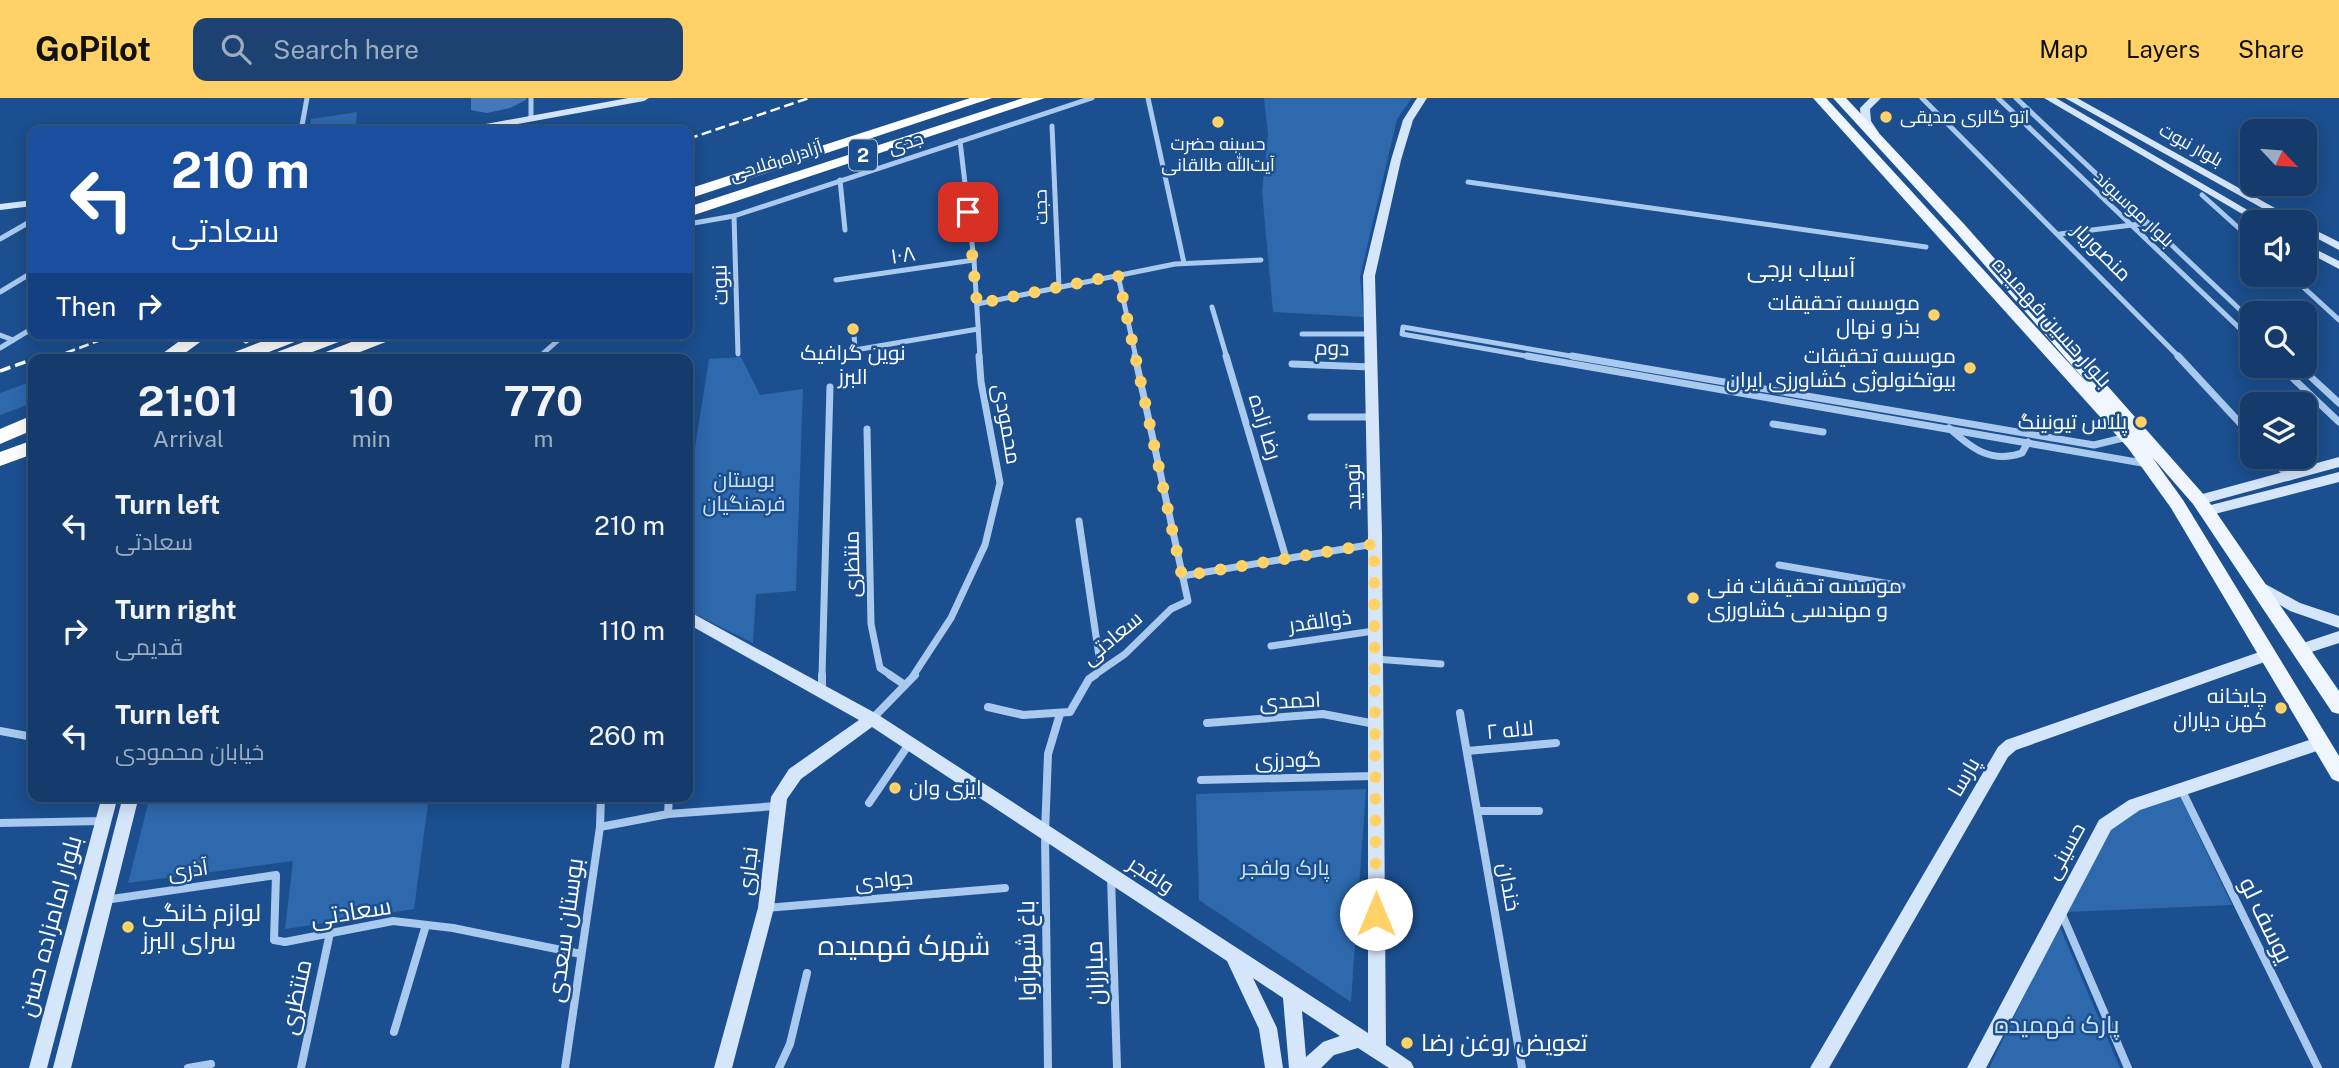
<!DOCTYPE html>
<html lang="en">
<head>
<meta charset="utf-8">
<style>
	body { margin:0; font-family:"Public Sans",Cairo,sans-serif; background:#1d4271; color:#f1f3f6; height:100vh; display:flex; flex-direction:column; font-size:26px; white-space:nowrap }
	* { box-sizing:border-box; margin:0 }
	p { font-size:23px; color:#9dadc1 }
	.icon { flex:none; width:38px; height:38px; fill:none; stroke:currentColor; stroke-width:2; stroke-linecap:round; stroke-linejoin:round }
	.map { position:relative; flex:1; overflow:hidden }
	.details { position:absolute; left:28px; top:256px; width:665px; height:448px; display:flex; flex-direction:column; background:#143b6b; border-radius:14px; box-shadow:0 4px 18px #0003,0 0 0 2px #33557e }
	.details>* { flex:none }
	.hud { position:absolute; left:28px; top:28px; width:665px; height:214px; border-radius:14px; box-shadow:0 4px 18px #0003,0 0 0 2px #33557e; background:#1a4fa0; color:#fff; overflow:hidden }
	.needle { width:46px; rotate:116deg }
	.tools { position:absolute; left:2240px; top:21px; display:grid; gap:14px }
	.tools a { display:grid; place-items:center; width:77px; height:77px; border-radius:14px; background:#143b6b; box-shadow:0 4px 18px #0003,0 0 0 2px #33557e; font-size:35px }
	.pin { position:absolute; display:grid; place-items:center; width:60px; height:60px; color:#fff; margin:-30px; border-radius:14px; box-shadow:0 4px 10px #0006 }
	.me { position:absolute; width:77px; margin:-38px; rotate:0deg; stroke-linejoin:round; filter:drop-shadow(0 0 5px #0008) }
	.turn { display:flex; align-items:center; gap:24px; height:147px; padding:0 28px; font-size:32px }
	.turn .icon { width:91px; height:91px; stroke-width:2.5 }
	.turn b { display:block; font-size:49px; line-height:60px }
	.then { display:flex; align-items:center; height:66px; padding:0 28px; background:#0003; gap:14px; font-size:26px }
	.eta { display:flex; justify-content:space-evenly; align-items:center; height:119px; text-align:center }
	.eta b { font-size:42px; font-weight:700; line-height:49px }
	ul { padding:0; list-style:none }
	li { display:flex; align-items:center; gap:21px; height:105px; padding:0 28px }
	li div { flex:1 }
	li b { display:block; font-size:26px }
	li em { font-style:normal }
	header { display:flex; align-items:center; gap:42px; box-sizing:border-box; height:98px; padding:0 35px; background:#ffd166; color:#111 }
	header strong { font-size:33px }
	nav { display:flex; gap:38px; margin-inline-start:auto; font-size:24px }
	.search { width:490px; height:63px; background:#1d4271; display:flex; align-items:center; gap:18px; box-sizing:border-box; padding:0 24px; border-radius:14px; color:#9dadc1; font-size:26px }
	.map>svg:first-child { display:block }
	.green { fill:#2e69ad }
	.building { fill:#4478b7 }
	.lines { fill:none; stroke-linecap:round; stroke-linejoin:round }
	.street-far2 { stroke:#a9c9ee; stroke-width:5 }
	.street-far1 { stroke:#a9c9ee; stroke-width:7 }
	.street { stroke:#a9c9ee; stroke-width:8 }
	.secondary { fill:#d6e6fa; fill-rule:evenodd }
	.primary { fill:#f0f6ff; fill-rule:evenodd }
	.highway { fill:#fff; fill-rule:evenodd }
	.rail-far1 { stroke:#fff; stroke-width:2.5; stroke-dasharray:10 4.5; stroke-linecap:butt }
	.rail { stroke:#fff; stroke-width:3.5; stroke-dasharray:11 5; stroke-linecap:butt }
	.route { stroke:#ffd166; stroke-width:12; stroke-dasharray:0 21.6 }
	.poi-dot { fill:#ffd166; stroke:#1b4f8f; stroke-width:2.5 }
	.labels { text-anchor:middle; stroke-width:5; stroke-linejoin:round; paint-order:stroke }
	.far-poi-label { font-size:18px; fill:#fff; stroke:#1b4f8f; text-anchor:start }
	.far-street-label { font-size:18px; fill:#fff; stroke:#1b4f8f }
	.shield { fill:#1b4f8f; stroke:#bbcadd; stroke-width:2 }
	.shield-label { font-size:19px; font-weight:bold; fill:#fff }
	.street-label { font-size:21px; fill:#fff; stroke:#1b4f8f }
	.poi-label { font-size:21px; fill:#fff; stroke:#1b4f8f; text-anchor:end }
	.park-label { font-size:21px; fill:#cfe3fa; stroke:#1b4f8f }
	.neighbourhood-label { font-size:23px; fill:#fff; stroke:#1b4f8f }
	.near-street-label { font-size:24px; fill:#fff; stroke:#1b4f8f }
	.near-poi-label { font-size:24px; fill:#fff; stroke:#1b4f8f; text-anchor:start }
	.near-park-label { font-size:24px; fill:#cfe3fa; stroke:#1b4f8f }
	.near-neighbourhood-label { font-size:28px; fill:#fff; stroke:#1b4f8f }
</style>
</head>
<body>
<header>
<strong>GoPilot</strong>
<div class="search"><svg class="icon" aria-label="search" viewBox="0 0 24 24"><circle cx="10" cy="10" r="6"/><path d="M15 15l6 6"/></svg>Search here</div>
<nav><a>Map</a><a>Layers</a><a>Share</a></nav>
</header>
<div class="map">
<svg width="2339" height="970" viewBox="0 0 2339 970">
	<rect width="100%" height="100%" fill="#1b4f8f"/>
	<g class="green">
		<polygon points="1264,0 1412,0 1397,21 1360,179 1364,219 1273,214 1262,93 1268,36"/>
		<polygon points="357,14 355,33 310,27 311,21"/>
		<polygon points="741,259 760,297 803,291 796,493 756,496 753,545 688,513 688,394 709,261"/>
		<polygon points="33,283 33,305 0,317 0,295"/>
		<polygon points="1366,691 1351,904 1199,802 1196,696"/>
		<polygon points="2179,697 2232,807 2067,814 2109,731 2138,710"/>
		<polygon points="150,698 429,698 414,811 285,831 293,763 128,785"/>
		<polygon points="2059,827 2120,970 1989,970"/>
	</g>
	<polygon class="building" points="471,0 526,0 526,2 510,10 487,15 471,12"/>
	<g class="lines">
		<g class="street-far2">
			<polyline points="531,0 531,19"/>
			<polyline points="1148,0 1184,165"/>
			<polyline points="1922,0 2180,260"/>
			<polyline points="1998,0 2252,242"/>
			<polyline points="2016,0 2252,223"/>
			<polyline points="1052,28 1059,189"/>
			<polyline points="301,33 307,0"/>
			<polyline points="960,43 974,162 980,260"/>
			<polyline points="840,82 845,132"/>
			<polyline points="1468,84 1926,149"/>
			<polyline points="2202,97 2252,142"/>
			<polyline points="734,118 738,256"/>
			<polyline points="688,126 734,118 1092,0"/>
			<polyline points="2060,136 2148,125"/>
			<polyline points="0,141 33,122"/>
			<polyline points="1118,177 1136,260"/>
			<polyline points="2290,177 2339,222"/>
			<polyline points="836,182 974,162"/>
			<polyline points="0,194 33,174"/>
			<polyline points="977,206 1175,166 1261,162"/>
			<polyline points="1212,209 1227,260"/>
			<polyline points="854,236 855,252 978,231"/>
			<polyline points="1302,236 1370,236"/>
			<polyline points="0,237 13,242"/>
			<polyline points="0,250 33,230"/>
			<polyline points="538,260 565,236"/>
			<polyline points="619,260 622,257"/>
			<polyline points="1537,260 1402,236 1403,229 1582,260"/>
		</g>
		<g class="street-far1">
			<polyline points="1226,258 1286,460"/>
			<polyline points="1527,258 2148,366"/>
			<polyline points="1572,258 2094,347 2127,339"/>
			<polyline points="2178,258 2252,338"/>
			<polyline points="536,261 540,258"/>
			<polyline points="618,261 621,258"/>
			<polyline points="1292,266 1371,269"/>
			<polyline points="2280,268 2339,324"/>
			<polyline points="2299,268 2339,305"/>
			<polyline points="1311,319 1372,319"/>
			<polyline points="1773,326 1823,334"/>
			<path d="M 1949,330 C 1971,350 1991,366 2022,355 L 2028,344"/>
			<polyline points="867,331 871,526 880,570 892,578"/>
			<polyline points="2271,359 2289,379"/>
			<polyline points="1079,423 1101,572"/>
			<polyline points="1779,467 1902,488"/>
			<polyline points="1182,478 1374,446"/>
			<polyline points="1271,548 1374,533"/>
			<polyline points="1375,561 1441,566"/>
			<polyline points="822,578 830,289"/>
			<polyline points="913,578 951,520 985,447 1000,385 981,284 979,258"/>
			<polyline points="1093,578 1125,556 1171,511 1188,503 1135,258"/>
		</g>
		<g class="street">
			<polyline points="890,577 905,587"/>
			<polyline points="822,592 822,577"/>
			<polyline points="988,609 1023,617 1070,614 1089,581 1095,577"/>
			<polyline points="1460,615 1522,970"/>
			<polyline points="872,621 915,577"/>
			<polyline points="1207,625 1323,616 1375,626"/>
			<polyline points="0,633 33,639"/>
			<polyline points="1467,653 1556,645"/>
			<polyline points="1201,682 1374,678"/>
			<polyline points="2181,691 2318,970"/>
			<polyline points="869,705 909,646"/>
			<polyline points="1478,713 1539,713"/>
			<polyline points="668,716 669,698"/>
			<polyline points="0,725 102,723"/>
			<polyline points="600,729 668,716 776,708"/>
			<polyline points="1111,779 1117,970"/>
			<polyline points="105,802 276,777 274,842 285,844 393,823 453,830 581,856"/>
			<polyline points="766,810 1005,790"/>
			<polyline points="2061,814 2128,970"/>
			<polyline points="394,934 426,827"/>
			<polyline points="188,970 211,966"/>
			<polyline points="301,970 330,835"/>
			<polyline points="565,970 600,729 601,698"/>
			<polyline points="779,970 790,946 807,875"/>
			<polyline points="1048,970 1045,735 1048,656 1060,616"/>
		</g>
		<g class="secondary">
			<polygon points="628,0 649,0 644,3 479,33 459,33 464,30"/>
			<path d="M 1417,0 L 1427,0 L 1413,22 L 1401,62 L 1375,178 L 1382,437 L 1386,947 L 1411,964 L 1414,970 L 1389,970 L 1358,950 L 1334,957 L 1321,970 L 1289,970 L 1283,900 L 1253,880 L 1277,930 L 1283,970 L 1265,970 L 1259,931 L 1227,863 L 872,629 L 801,681 L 787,701 L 774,810 L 732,970 L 714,970 L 758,810 L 771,699 L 789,671 L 859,622 L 688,526 L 688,513 L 877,616 L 1368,935 L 1368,437 L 1363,178 L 1391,62 L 1403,22 ZM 1302,913 L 1340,938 L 1323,944 L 1306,959 Z"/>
			<polygon points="1870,0 1881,0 1870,11 1871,23 1879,35 1874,38 1870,37 1861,23 1860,10"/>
			<polygon points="2044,0 2056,0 2268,124 2256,124"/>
			<polygon points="2065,0 2077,0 2300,124 2287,124"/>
			<polygon points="33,102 33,108 0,112 0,106"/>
			<polygon points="2305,127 2339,144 2339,152 2305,134"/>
			<polygon points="2305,146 2339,163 2339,171 2305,153"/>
			<polygon points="241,236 263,236 263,240 257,244 252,242 246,246 240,242"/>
			<polygon points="2339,359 2339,369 2199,407 2192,402 2199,397"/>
			<polygon points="2339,374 2339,384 2207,418 2200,413 2207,408"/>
			<polygon points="2258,482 2300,505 2339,518 2339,530 2290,513 2253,491 2251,487 2253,483"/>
			<polygon points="2339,533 2339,545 2302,557 2297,555 2295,551 2297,547"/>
			<polygon points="2268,551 2273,553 2275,557 2273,561 2016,652 2008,659 1829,970 1810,970 1998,649 2006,642"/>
			<polygon points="2321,638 2326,640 2329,645 2326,650 2140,712 2111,732 1986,970 1967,970 2099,722 2129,702"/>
			<polygon points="102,698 118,698 47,970 29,970"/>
			<polygon points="123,698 139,698 71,970 53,970"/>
		</g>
		<polygon class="primary" points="1813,0 1826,0 2090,288 1954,132 1833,0 1846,0 1964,126 2205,398 2339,593 2339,616 2332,614 2193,406 2152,359 2183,402 2339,658 2339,684 2332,681 2171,410 2128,350"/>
		<g class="highway">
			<polygon points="970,0 992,0 688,101 688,91"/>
			<polygon points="1023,0 1045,0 688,119 688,109"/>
			<polygon points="189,236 211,236 177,261 155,261"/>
			<polygon points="281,236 308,236 305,240 251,261 224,261 227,257"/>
			<polygon points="325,236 352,236 349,240 294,261 266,261 269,257"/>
			<polygon points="372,236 399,236 396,240 342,261 315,261 318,257"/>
			<polygon points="33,317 33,332 0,346 0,331"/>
			<polygon points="33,342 33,356 0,368 0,354"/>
		</g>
		<g class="rail-far1">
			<polyline points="688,41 809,0"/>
			<polyline points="52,260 117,236"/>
		</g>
		<g class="rail">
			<polyline points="48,261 57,258"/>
			<polyline points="0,273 33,261"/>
		</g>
	</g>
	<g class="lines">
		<polyline class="route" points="968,114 977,206 1118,177 1182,478 1374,446 1376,816"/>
	</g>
	<g class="poi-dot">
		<circle cx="1886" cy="19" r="7"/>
		<circle cx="1218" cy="24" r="7"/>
		<circle cx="1934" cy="217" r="7"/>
		<circle cx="853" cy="231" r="7"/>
		<circle cx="1970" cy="270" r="7"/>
		<circle cx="2141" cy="324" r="7"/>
		<circle cx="1693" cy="500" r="7"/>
		<circle cx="2281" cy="610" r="7"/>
		<circle cx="895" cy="690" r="7"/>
		<circle cx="128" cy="829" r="7"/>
		<circle cx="1407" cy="945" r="7"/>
	</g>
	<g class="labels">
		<g class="far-poi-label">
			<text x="1900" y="25">اتو گالری صدیقی</text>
			<text x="1218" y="52" text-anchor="middle">حسینه حضرت<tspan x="1218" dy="21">آیت‌الله طالقانی</tspan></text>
		</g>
		<g class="far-street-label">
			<text transform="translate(906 45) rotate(-18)" y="6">جدی</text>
			<text transform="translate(2191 47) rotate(29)" y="6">بلوار نبوت</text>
			<text transform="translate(776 63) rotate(-18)" y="6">آزادراه فلاحی</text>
			<text transform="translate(1041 109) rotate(-92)" y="6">حجت</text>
			<text transform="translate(2134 111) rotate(43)" y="6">بلوار موسیوند</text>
		</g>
		<rect class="shield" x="849" y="41.5" width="28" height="31" rx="5"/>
		<g class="shield-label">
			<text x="863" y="64">2</text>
		</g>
		<g class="street-label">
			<text transform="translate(2102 154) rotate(45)" y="7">منصوریار</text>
			<text transform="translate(903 157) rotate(-8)" y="7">۱۰۸</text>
			<text transform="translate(720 187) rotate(-92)" y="7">نبوت</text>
			<text transform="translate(2052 224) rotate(48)" y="7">بلوار حسین فهمیده</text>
			<text transform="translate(1332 250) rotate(2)" y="7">دوم</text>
			<text transform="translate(1007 326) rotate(80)" y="7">محمودی</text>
			<text transform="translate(1265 329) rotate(73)" y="7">رضا زاده</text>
			<text transform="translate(1353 389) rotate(-91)" y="7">توحید</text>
			<text transform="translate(852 466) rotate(-91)" y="7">منتظری</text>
			<text transform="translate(1320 523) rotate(-8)" y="7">ذوالقدر</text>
			<text transform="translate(1112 540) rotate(-40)" y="7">سعادتی</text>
			<text transform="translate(1290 603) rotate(-3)" y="7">احمدی</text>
			<text transform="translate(1510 632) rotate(-5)" y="7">لاله ۲</text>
			<text transform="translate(1288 662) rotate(-1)" y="7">گودرزی</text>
			<text transform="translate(1964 679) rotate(-60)" y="7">پارسا</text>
			<text transform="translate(2065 753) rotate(-61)" y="7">حسینی</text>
			<text transform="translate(188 772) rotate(-8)" y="7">آذری</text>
			<text transform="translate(748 773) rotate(-83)" y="7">نجاری</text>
			<text transform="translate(1151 777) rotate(33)" y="7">ولفجر</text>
			<text transform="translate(884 782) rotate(-5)" y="7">جوادی</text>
			<text transform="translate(1509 789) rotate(80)" y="7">خندان</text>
		</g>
		<g class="poi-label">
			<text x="1920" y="212">موسسه تحقیقات<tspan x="1920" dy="24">بذر و نهال</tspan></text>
			<text x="853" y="262" text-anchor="middle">نوین گرافیک<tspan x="853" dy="24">البرز</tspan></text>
			<text x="1956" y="265">موسسه تحقیقات<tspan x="1956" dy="24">بیوتکنولوژی کشاورزی ایران</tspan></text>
			<text x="2127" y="331">پلاس تیونینگ</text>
			<text x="1707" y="495" text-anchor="start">موسسه تحقیقات فنی<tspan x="1707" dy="24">و مهندسی کشاورزی</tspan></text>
			<text x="2267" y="605">چایخانه<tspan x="2267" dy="24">کهن دیاران</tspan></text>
			<text x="909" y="697" text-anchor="start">ایزی وان</text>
		</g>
		<g class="park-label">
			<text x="744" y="389">بوستان<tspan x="744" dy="24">فرهنگیان</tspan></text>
			<text x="1285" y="777">پارک ولفجر</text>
		</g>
		<g class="neighbourhood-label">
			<text x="1801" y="179">آسیاب برجی</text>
		</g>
		<g class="near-street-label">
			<text transform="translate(351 814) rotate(-9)" y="8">سعادتی</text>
			<text transform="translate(2266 822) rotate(64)" y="8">یوسف لو</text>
			<text transform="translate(50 828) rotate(-75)" y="8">بلوار امامزاده حسن</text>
			<text transform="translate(565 832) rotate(-82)" y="8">بوستان سعدی</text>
			<text transform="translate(1027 853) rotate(-91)" y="8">باغ شهرآوا</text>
			<text transform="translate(1095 875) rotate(-92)" y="8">مبارزان</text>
			<text transform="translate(296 899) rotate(-78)" y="8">منتظری</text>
		</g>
		<g class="near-poi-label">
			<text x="142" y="823">لوازم خانگی<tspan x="142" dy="28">سرای البرز</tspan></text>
			<text x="1421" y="953">تعویض روغن رضا</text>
		</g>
		<g class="near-park-label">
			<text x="2057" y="935">پارک فهمیده</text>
		</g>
		<g class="near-neighbourhood-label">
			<text x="904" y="857">شهرک فهمیده</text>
		</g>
	</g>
</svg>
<div class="tools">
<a><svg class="needle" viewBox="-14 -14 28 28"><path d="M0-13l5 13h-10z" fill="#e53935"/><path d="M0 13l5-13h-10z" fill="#9dadc1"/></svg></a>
<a><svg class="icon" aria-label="sound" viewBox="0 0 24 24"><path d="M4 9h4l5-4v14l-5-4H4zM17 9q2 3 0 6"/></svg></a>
<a><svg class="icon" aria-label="search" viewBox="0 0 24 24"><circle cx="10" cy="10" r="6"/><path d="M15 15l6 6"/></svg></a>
<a><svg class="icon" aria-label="layers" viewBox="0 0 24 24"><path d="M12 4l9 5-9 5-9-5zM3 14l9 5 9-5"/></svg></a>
</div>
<div class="pin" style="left:968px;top:114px;background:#d93025"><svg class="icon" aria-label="arrive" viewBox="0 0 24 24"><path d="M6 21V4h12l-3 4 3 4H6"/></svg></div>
<svg class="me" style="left:1376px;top:816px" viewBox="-20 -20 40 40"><circle r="19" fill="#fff"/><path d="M0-13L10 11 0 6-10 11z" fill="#ffd166"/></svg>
<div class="hud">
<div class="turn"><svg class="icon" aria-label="left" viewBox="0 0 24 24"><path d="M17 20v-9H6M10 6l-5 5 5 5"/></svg><div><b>210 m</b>سعادتی</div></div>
<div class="then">Then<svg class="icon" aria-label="right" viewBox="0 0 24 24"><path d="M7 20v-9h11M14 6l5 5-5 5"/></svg></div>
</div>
<section class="details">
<div class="eta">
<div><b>21:01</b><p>Arrival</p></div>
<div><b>10</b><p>min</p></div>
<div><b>770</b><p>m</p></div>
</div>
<ul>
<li><svg class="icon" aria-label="left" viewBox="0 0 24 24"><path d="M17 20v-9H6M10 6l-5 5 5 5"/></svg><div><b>Turn left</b><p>سعادتی</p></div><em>210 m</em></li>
<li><svg class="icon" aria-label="right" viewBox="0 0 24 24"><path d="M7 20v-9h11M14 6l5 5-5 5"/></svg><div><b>Turn right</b><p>قدیمی</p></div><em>110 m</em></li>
<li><svg class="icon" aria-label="left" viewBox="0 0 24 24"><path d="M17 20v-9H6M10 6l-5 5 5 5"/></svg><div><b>Turn left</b><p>خیابان محمودی</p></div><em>260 m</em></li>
</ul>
</section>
</div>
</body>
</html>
